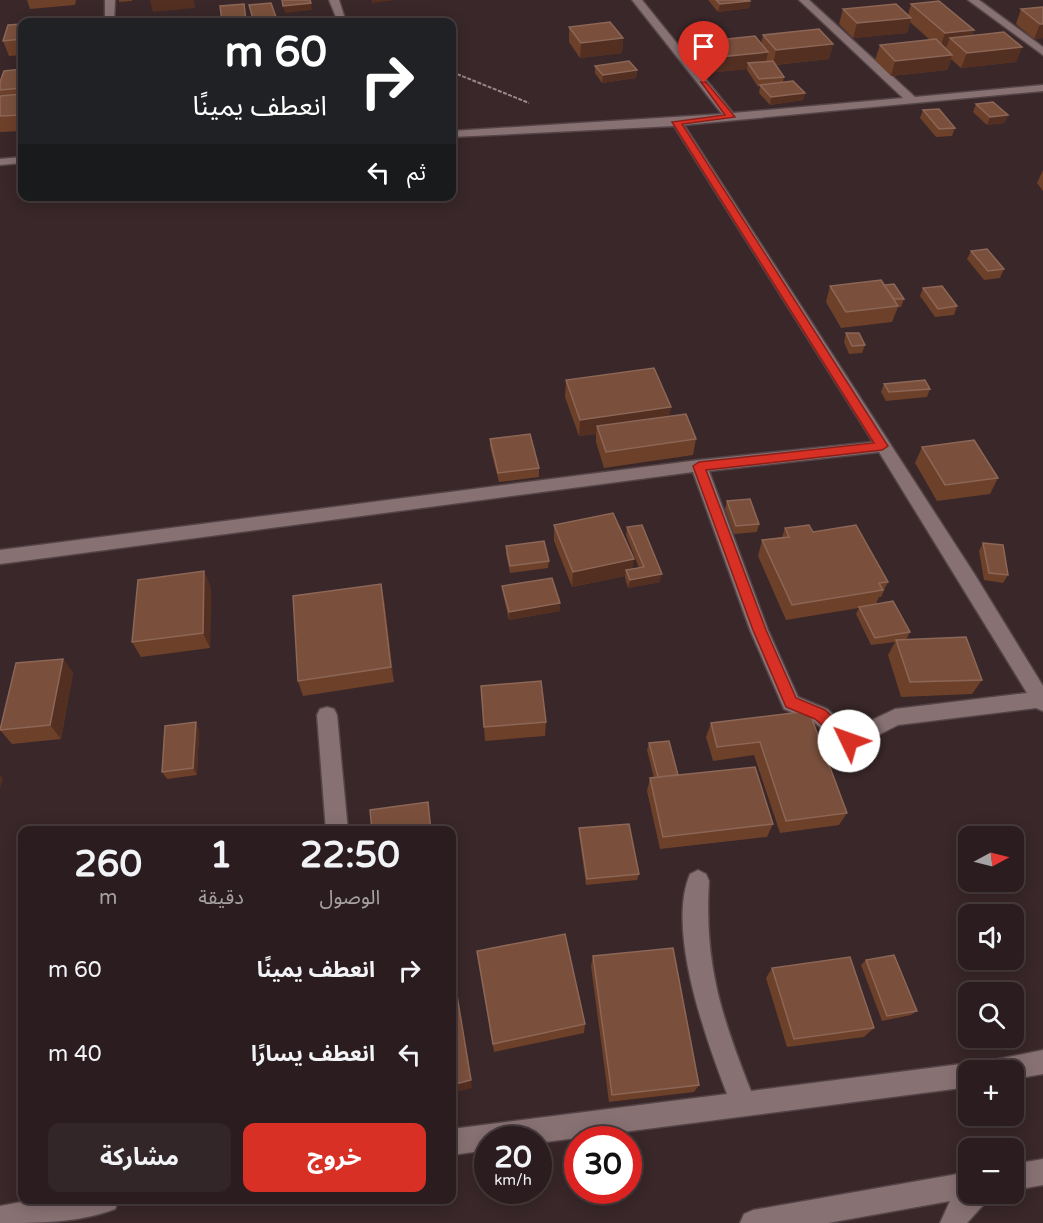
<!DOCTYPE html>
<html lang="ar">
<head>
<meta charset="utf-8">
<style>
	body { margin:0; font-family:"Varela Round","Noto Sans Arabic",sans-serif; background:#332628; color:#f1f3f6; direction:rtl; height:100vh; display:flex; flex-direction:column; font-size:22px; white-space:nowrap }
	* { box-sizing:border-box; margin:0 }
	p { font-size:20px; color:#a6a2a4 }
	.icon { flex:none; width:33px; height:33px; fill:none; stroke:currentColor; stroke-width:2; stroke-linecap:round; stroke-linejoin:round }
	.map { position:relative; flex:1; overflow:hidden; direction:ltr }
	.sheet { position:absolute; left:18px; top:826px; width:438px; height:378px; display:flex; flex-direction:column; background:#2b1d1f; border-radius:12px; box-shadow:0 3px 15px #0003,0 0 0 2px #473b3d; direction:rtl }
	.sheet>* { flex:none }
	.top-card { position:absolute; left:18px; top:18px; width:438px; height:183px; border-radius:12px; box-shadow:0 3px 15px #0003,0 0 0 2px #473b3d; direction:rtl; background:#202124; color:#fff; overflow:hidden }
	.needle { width:39px; rotate:83deg }
	.fabs { position:absolute; left:958px; top:826px; display:grid; gap:12px }
	.fabs a { display:grid; place-items:center; width:66px; height:66px; border-radius:12px; background:#2b1d1f; box-shadow:0 3px 15px #0003,0 0 0 2px #473b3d; font-size:30px }
	.speed { position:absolute; left:474px; top:1126px; display:flex; gap:12px; font-size:30px; font-weight:700; text-align:center }
	.speed>* { display:grid; place-content:center; width:78px; height:78px; border-radius:50%; background:#2b1d1f; box-shadow:0 3px 15px #0003,0 0 0 2px #473b3d; line-height:1 }
	.speed small { font-size:15px; font-weight:400 }
	.speed .limit { border:9px solid #d22; background:#fff; color:#111 }
	.pin { position:absolute; display:grid; place-items:center; width:51px; height:51px; color:#fff; margin:-62px -26px; border-radius:50% 50% 50% 0; rotate:-45deg; box-shadow:0 0 6px #0007 }
	.pin .icon { rotate:45deg }
	.me { position:absolute; width:66px; margin:-33px; rotate:312deg; stroke-linejoin:round; filter:drop-shadow(0 0 4px #0008) }
	.turn { display:flex; align-items:center; gap:21px; height:126px; padding:0 30px; font-size:27px }
	.turn .icon { width:78px; height:78px; stroke-width:2.5 }
	.turn b { display:block; font-size:42px; line-height:51px }
	.then { display:flex; align-items:center; height:57px; padding:0 30px; background:#0003; gap:12px; font-size:22px }
	.eta { display:flex; justify-content:space-evenly; align-items:center; height:102px; text-align:center }
	.eta b { font-size:36px; font-weight:700; line-height:42px }
	.button { display:flex; gap:12px; margin-top:auto; padding:12px 30px }
	.button a { flex:1; height:69px; border-radius:12px; background:#d93025; color:#fff; font-size:24px; font-weight:700; line-height:69px; text-align:center }
	.button a+a { background:#332628; color:#f1f3f6 }
	ul { padding:0; list-style:none }
	li { display:flex; align-items:center; gap:18px; height:84px; padding:0 30px }
	li div { flex:1 }
	li b { display:block; font-size:22px }
	li em { font-style:normal }
	.map>svg:first-child { display:block }
	.lines { fill:none; stroke-linecap:round; stroke-linejoin:round }
	.minor-casing { stroke:#544447; stroke-width:3 }
	.path { stroke:#98898a; stroke-width:2; stroke-dasharray:4 1.5; stroke-linecap:butt }
	.minor { fill:#877173; fill-rule:evenodd }
	.wall { fill:#6d402a }
	.shaded-wall { fill:#532f22 }
	.building { fill:#7a503d; stroke:#8c6656; stroke-width:1.5 }
	.route { fill:#d93025; stroke:#8d1f18; stroke-width:1.5 }
</style>
</head>
<body>
<div class="map">
<svg width="1043" height="1223" viewBox="0 0 1043 1223">
	<rect width="100%" height="100%" fill="#392729"/>
	<g class="lines">
		<g class="minor-casing">
			<g id="minor">
				<polygon points="105,0 115,0 114,22 105,22"/>
				<polygon points="329,0 339,0 346,22 338,22"/>
				<path d="M 632,0 L 642,0 L 733,113 L 903,98 L 799,0 L 809,0 L 915,97 L 1043,85 L 1043,91 L 684,125 L 975,575 L 1043,686 L 1043,711 L 1036,708 L 898,725 L 849,750 L 842,747 L 813,721 L 784,709 L 750,630 L 693,472 L 0,564 L 0,550 L 699,460 L 873,442 L 674,126 L 452,137 L 452,131 L 722,114 ZM 879,452 L 1027,693 L 895,709 L 851,730 L 827,709 L 798,697 L 768,630 L 709,471 Z"/>
				<polygon points="968,0 979,0 1043,47 1043,55"/>
				<polygon points="22,157 22,163 0,165 0,159"/>
				<polygon points="327,707 334,709 337,715 348,831 326,831 317,715 320,709"/>
				<path d="M 698,870 L 706,874 L 709,881 C 704,964 721,1015 751,1091 L 969,1063 L 978,1066 L 980,1071 L 969,1071 L 969,1087 L 538,1143 L 538,1140 L 488,1140 L 488,1150 L 452,1155 L 452,1129 L 727,1094 C 706,1039 666,930 690,874 Z"/>
				<polygon points="1043,1050 1043,1074 1014,1079 1014,1071 981,1071 984,1062"/>
				<polygon points="1043,1159 1043,1185 1014,1190 1014,1164"/>
				<polygon points="969,1172 969,1194 989,1194 985,1203 967,1223 940,1223 950,1201 828,1223 740,1223 744,1214 753,1210"/>
				<path d="M 32,1200 L 119,1200 L 115,1209 C 79,1223 38,1223 0,1223 L 0,1206 Z"/>
			</g>
		</g>
		<polyline class="path" points="452,72 529,103"/>
		<use href="#minor" class="minor"/>
	</g>
	<g class="wall">
		<polygon points="27,0 76,0 75,5 30,9"/>
		<polygon points="119,0 132,0 132,1 119,2"/>
		<polygon points="708,0 749,0 750,1 749,8 718,12"/>
		<polygon points="911,4 972,35 1022,47 1016,62 961,68 951,59 947,70 891,76 875,60 880,45 930,40 910,22 907,33 853,38 839,24 843,9 908,15"/>
		<polygon points="1043,7 1043,38 1034,39 1016,24 1021,9"/>
		<polygon points="22,24 22,55 9,56 3,41"/>
		<polygon points="569,27 623,38 622,53 580,58 569,42"/>
		<polygon points="763,35 833,44 829,59 776,65 784,77 783,82 805,93 803,100 770,105 759,93 760,86 758,87 747,70 747,69 707,73 696,57 698,42 761,44"/>
		<polygon points="595,66 637,70 636,78 602,83 595,73"/>
		<polygon points="22,69 22,131 0,132 0,82"/>
		<polygon points="976,104 1008,115 1004,123 987,125 973,112"/>
		<polygon points="923,110 955,128 952,136 936,137 920,118"/>
		<polygon points="1043,170 1043,191 1037,183"/>
		<polygon points="971,251 1004,269 1000,278 984,280 967,259"/>
		<polygon points="884,285 904,299 901,307 898,307 892,322 841,328 826,302 830,286"/>
		<polygon points="923,288 957,306 954,315 935,317 920,296"/>
		<polygon points="846,333 865,345 862,353 849,354 844,342"/>
		<polygon points="566,380 671,407 669,416 696,439 693,455 604,468 596,442 596,434 579,436 565,397"/>
		<polygon points="884,384 930,389 927,397 886,401 881,392"/>
		<polygon points="490,439 539,468 539,477 499,482 490,447"/>
		<polygon points="922,447 998,478 990,494 937,501 915,463"/>
		<polygon points="727,501 759,524 757,532 734,534 725,509"/>
		<polygon points="554,525 633,569 639,568 626,535 627,527 660,582 628,588 625,578 625,576 572,587 554,541"/>
		<polygon points="785,528 813,532 888,582 881,597 879,597 876,604 910,632 906,640 982,680 972,694 901,697 888,655 895,642 871,645 856,614 859,608 786,620 758,556 762,540 782,537"/>
		<polygon points="983,543 1008,575 1003,583 984,580 979,551"/>
		<polygon points="506,546 549,561 548,568 510,573 506,554"/>
		<polygon points="502,586 560,603 560,611 509,620 503,594"/>
		<polygon points="211,587 210,648 141,657 132,642"/>
		<polygon points="384,599 394,682 303,696 298,681"/>
		<polygon points="63,659 73,673 61,739 12,744 0,730"/>
		<polygon points="481,686 546,722 545,736 485,741"/>
		<polygon points="809,711 847,813 839,825 780,833 754,755 713,761 706,737 711,723"/>
		<polygon points="199,729 197,775 167,779 162,772"/>
		<polygon points="649,743 678,775 773,824 767,837 660,849 647,791 650,778 654,778 647,750"/>
		<polygon points="579,828 639,874 637,880 586,885 579,834"/>
		<polygon points="477,951 585,1024 584,1033 494,1052"/>
		<polygon points="593,956 699,1085 694,1092 609,1102 591,966"/>
		<polygon points="866,960 917,1011 911,1015 882,1021 861,965"/>
		<polygon points="772,968 874,1028 864,1037 787,1047 766,978"/>
	</g>
	<g class="shaded-wall">
		<polygon points="150,0 194,0 195,8 153,12"/>
		<polygon points="371,0 396,0 372,3"/>
		<polygon points="750,1 749,8 718,12 720,4"/>
		<polygon points="311,3 312,10 285,13 283,6"/>
		<polygon points="244,4 247,22 222,22"/>
		<polygon points="276,17 277,22 254,22 253,19"/>
		<polygon points="911,18 907,33 853,38 857,23"/>
		<polygon points="1040,24 1043,24 1043,38 1034,39"/>
		<polygon points="974,30 969,45 950,38 946,48 940,48 945,33"/>
		<polygon points="623,38 622,53 580,58 581,43"/>
		<polygon points="833,44 829,59 773,65 776,50"/>
		<polygon points="1022,47 1016,62 961,68 967,53"/>
		<polygon points="768,52 765,67 748,63 747,69 707,73 710,58"/>
		<polygon points="952,55 947,70 891,76 895,61"/>
		<polygon points="637,70 636,78 602,83 603,75"/>
		<polygon points="805,93 803,100 770,105 771,97"/>
		<polygon points="1008,115 1004,123 987,125 990,117"/>
		<polygon points="671,407 668,423 597,426 596,434 579,436 580,420"/>
		<polygon points="634,559 632,575 626,570 625,576 572,587 573,572"/>
		<polygon points="204,571 211,587 210,648 203,633"/>
		<polygon points="662,574 660,582 628,588 630,580"/>
		<polygon points="381,584 384,599 394,682 391,667"/>
		<polygon points="560,603 560,611 509,620 509,612"/>
		<polygon points="63,659 73,673 61,739 50,725"/>
		<polygon points="196,722 199,729 197,775 193,768"/>
		<polygon points="0,775 3,778 0,789"/>
		<polygon points="452,965 472,1088 452,1093"/>
	</g>
	<g class="building">
		<polygon points="282,0 310,0 311,3 283,6"/>
		<polygon points="716,0 749,0 750,1 720,4"/>
		<polygon points="939,1 974,30 945,33 911,4"/>
		<polygon points="271,3 276,17 253,19 249,5"/>
		<polygon points="244,4 246,20 222,22 220,6"/>
		<polygon points="896,4 911,18 857,23 843,9"/>
		<polygon points="1043,7 1043,24 1040,24 1021,9"/>
		<polygon points="63,21 63,22 43,22"/>
		<polygon points="610,22 623,38 581,43 569,27"/>
		<polygon points="22,24 22,39 3,41 8,25"/>
		<polygon points="819,29 833,44 776,50 763,35"/>
		<polygon points="1004,32 1022,47 967,53 950,38"/>
		<polygon points="755,36 768,52 710,58 698,42"/>
		<polygon points="936,39 952,55 895,61 880,45"/>
		<polygon points="629,61 637,70 603,75 595,66"/>
		<polygon points="773,61 784,77 759,79 748,63"/>
		<polygon points="22,69 22,88 0,90 0,82 4,71"/>
		<polygon points="793,81 805,93 771,97 760,85"/>
		<polygon points="22,94 22,115 0,116 0,96"/>
		<polygon points="993,102 1008,115 990,117 976,104"/>
		<polygon points="939,109 955,128 939,129 923,110"/>
		<polygon points="987,249 1004,269 988,271 971,251"/>
		<polygon points="881,280 898,306 846,312 830,286"/>
		<polygon points="894,284 904,299 894,299 884,285"/>
		<polygon points="942,286 957,306 938,309 923,288"/>
		<polygon points="846,333 859,333 865,345 852,346"/>
		<polygon points="654,368 671,407 580,420 566,380"/>
		<polygon points="925,380 930,389 889,392 884,384"/>
		<polygon points="686,414 696,439 606,452 597,426"/>
		<polygon points="530,434 539,468 498,473 490,439"/>
		<polygon points="974,440 998,478 945,485 922,447"/>
		<polygon points="750,499 759,524 736,526 727,501"/>
		<polygon points="613,513 634,559 573,572 554,525"/>
		<polygon points="642,525 662,574 630,580 626,570 644,567 627,527"/>
		<polygon points="809,525 813,532 856,525 888,582 879,583 883,590 792,605 762,540 789,537 785,528"/>
		<polygon points="544,541 549,561 510,566 506,546"/>
		<polygon points="983,543 1003,545 1008,575 989,573"/>
		<polygon points="204,571 203,633 132,642 138,580"/>
		<polygon points="552,578 560,603 509,612 502,586"/>
		<polygon points="381,584 391,667 298,681 293,596"/>
		<polygon points="893,601 910,632 875,638 859,607"/>
		<polygon points="966,637 982,680 910,682 896,640"/>
		<polygon points="63,659 50,725 0,730 16,663"/>
		<polygon points="541,681 546,722 484,727 481,686"/>
		<polygon points="809,711 847,813 786,821 760,742 717,747 711,723"/>
		<polygon points="196,722 193,768 162,772 165,726"/>
		<polygon points="669,741 678,775 658,777 649,743"/>
		<polygon points="755,767 773,824 663,837 650,778"/>
		<polygon points="428,802 431,831 372,831 370,810"/>
		<polygon points="629,824 639,874 587,879 579,828"/>
		<polygon points="565,934 585,1024 493,1044 477,951"/>
		<polygon points="673,948 699,1085 612,1095 593,956"/>
		<polygon points="894,955 917,1011 887,1016 866,960"/>
		<polygon points="850,957 874,1028 794,1039 772,968"/>
		<polygon points="452,965 471,1080 452,1085"/>
	</g>
	<polygon class="route" points="701,82 706,82 735,117 682,124 888,446 882,450 706,470 766,630 796,698 825,710 854,737 857,741 854,746 849,748 815,719 786,707 753,630 693,466 699,462 874,443 672,122 725,115"/>
</svg>
<div class="fabs">
<a><svg class="needle" viewBox="-14 -14 28 28"><path d="M0-13l5 13h-10z" fill="#e53935"/><path d="M0 13l5-13h-10z" fill="#a6a2a4"/></svg></a>
<a><svg class="icon" aria-label="sound" viewBox="0 0 24 24"><path d="M4 9h4l5-4v14l-5-4H4zM17 9q2 3 0 6"/></svg></a>
<a><svg class="icon" aria-label="search" viewBox="0 0 24 24"><circle cx="10" cy="10" r="6"/><path d="M15 15l6 6"/></svg></a>
<a>+</a>
<a>−</a>
</div>
<div class="speed"><div>20<small>km/h</small></div><div class="limit">30</div></div>
<div class="pin" style="left:704px;top:83px;background:#d93025"><svg class="icon" aria-label="arrive" viewBox="0 0 24 24"><path d="M6 21V4h12l-3 4 3 4H6"/></svg></div>
<svg class="me" style="left:849px;top:741px" viewBox="-20 -20 40 40"><circle r="19" fill="#fff"/><path d="M0-13L10 11 0 6-10 11z" fill="#d93025"/></svg>
<div class="top-card">
<div class="turn"><svg class="icon" aria-label="right" viewBox="0 0 24 24"><path d="M7 20v-9h11M14 6l5 5-5 5"/></svg><div><b>60 m</b>انعطف يمينًا</div></div>
<div class="then">ثم<svg class="icon" aria-label="left" viewBox="0 0 24 24"><path d="M17 20v-9H6M10 6l-5 5 5 5"/></svg></div>
</div>
<section class="sheet">
<div class="eta">
<div><b>22:50</b><p>الوصول</p></div>
<div><b>1</b><p>دقيقة</p></div>
<div><b>260</b><p>m</p></div>
</div>
<ul>
<li><svg class="icon" aria-label="right" viewBox="0 0 24 24"><path d="M7 20v-9h11M14 6l5 5-5 5"/></svg><div><b>انعطف يمينًا</b></div><em>60 m</em></li>
<li><svg class="icon" aria-label="left" viewBox="0 0 24 24"><path d="M17 20v-9H6M10 6l-5 5 5 5"/></svg><div><b>انعطف يسارًا</b></div><em>40 m</em></li>
</ul>
<div class="button"><a>خروج</a><a>مشاركة</a></div>
</section>
</div>
</body>
</html>
